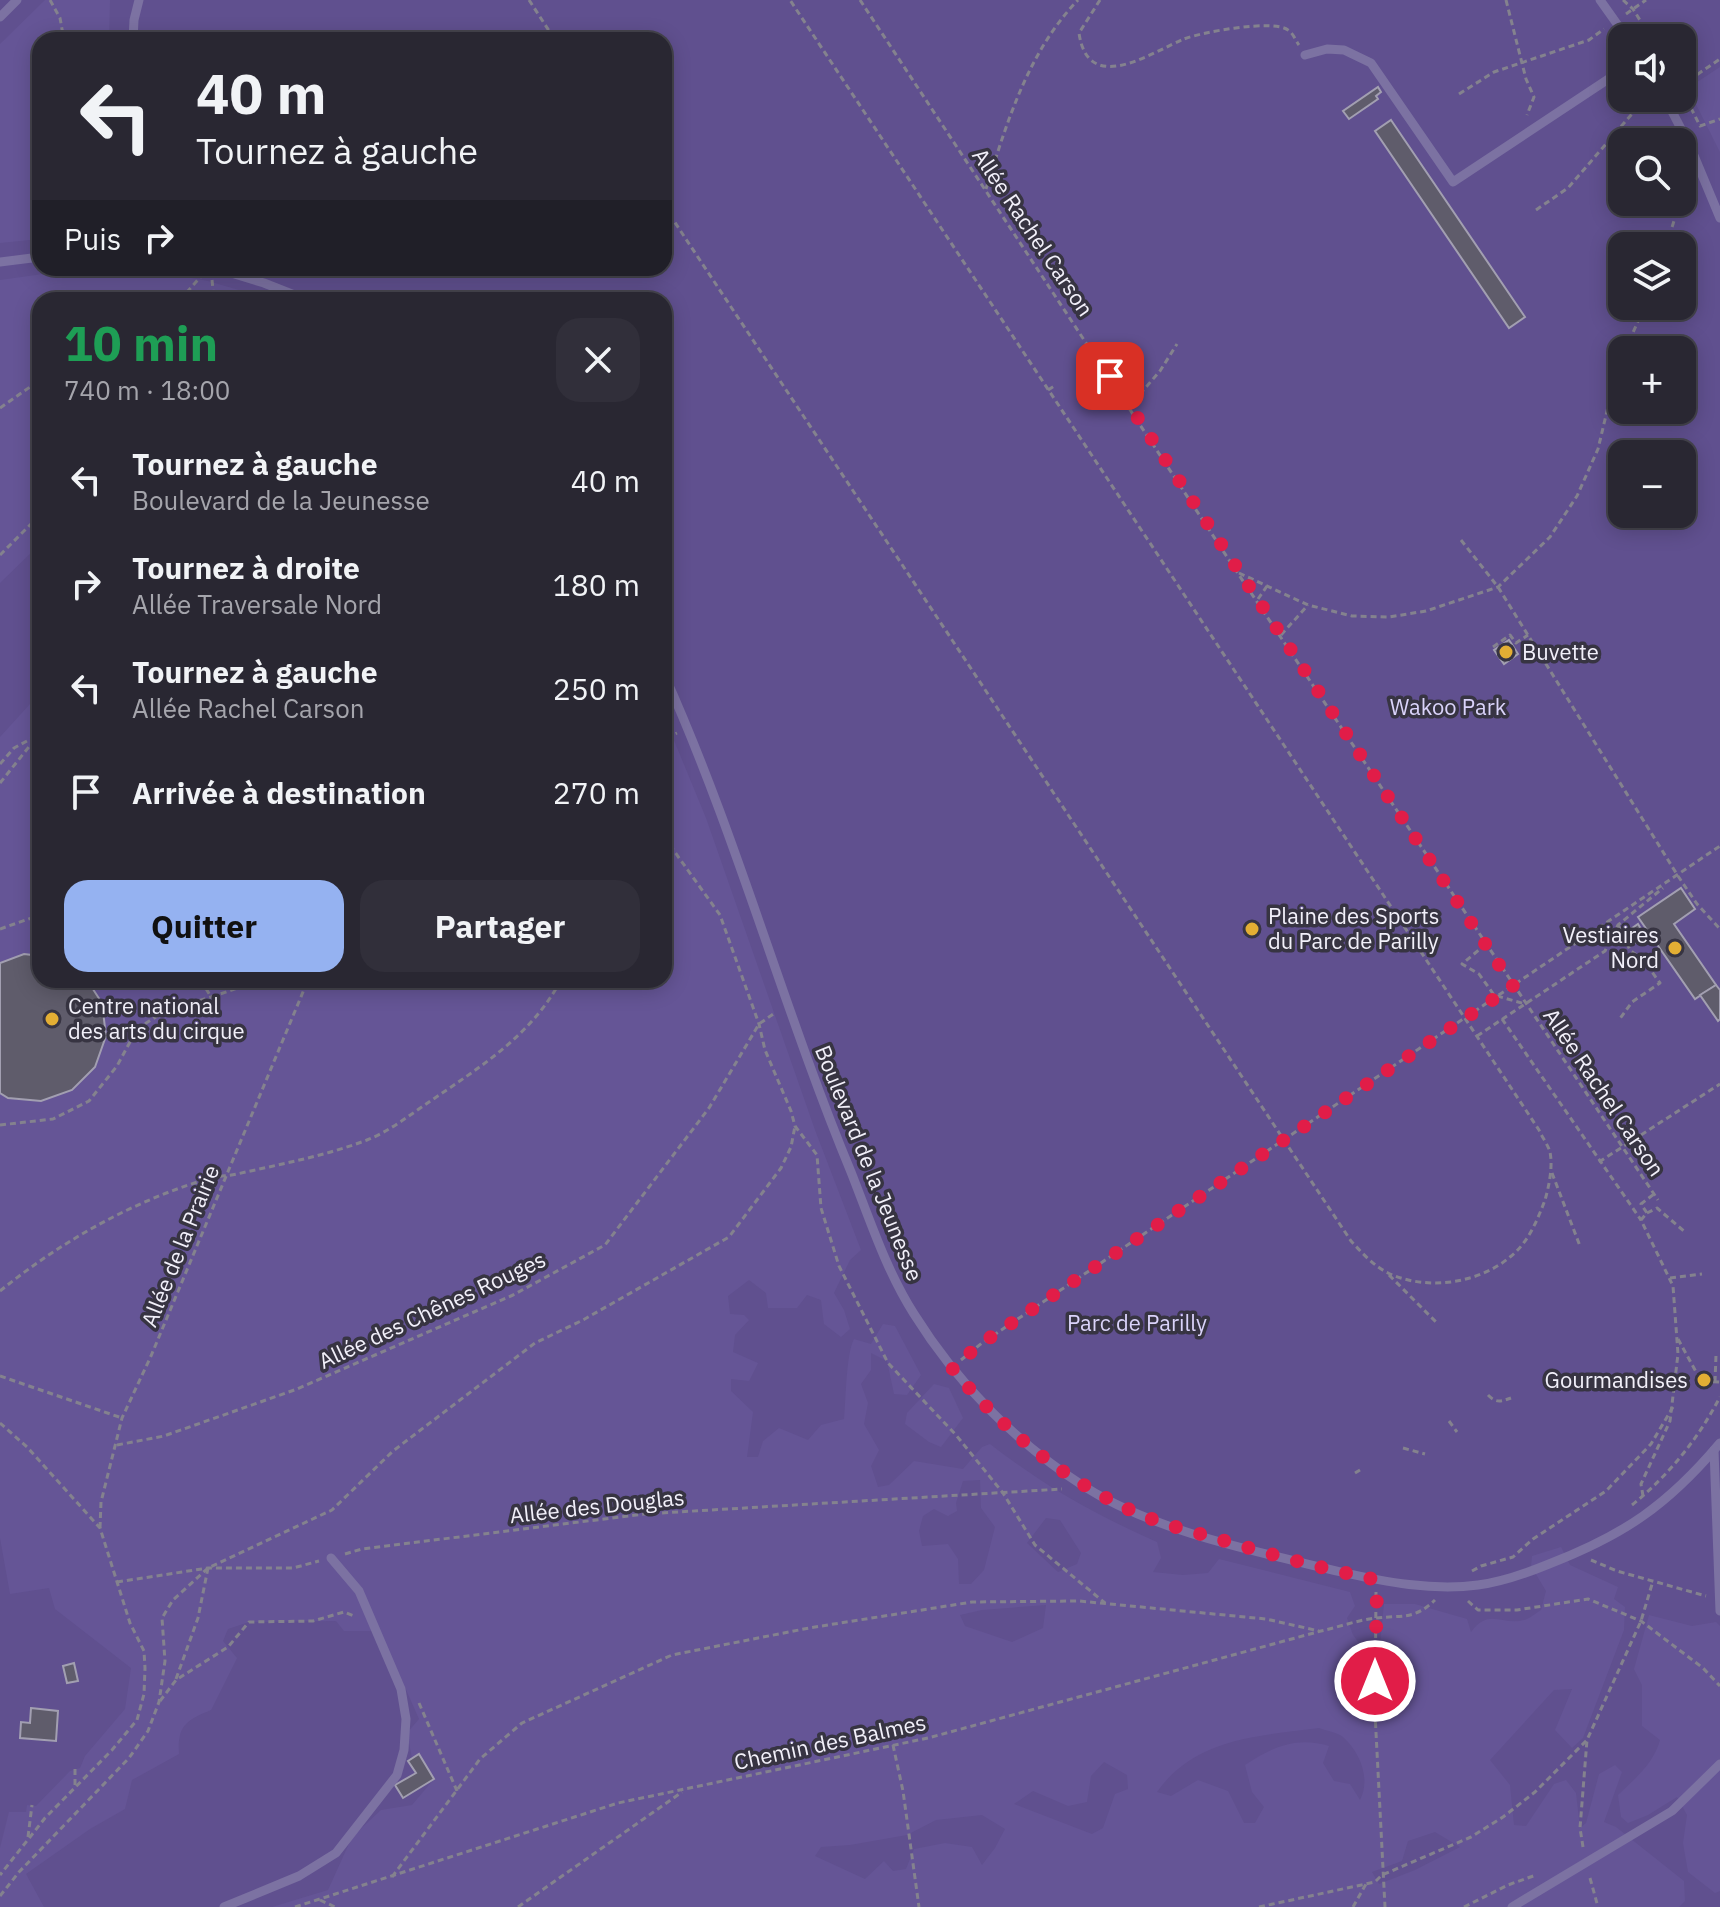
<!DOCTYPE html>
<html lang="fr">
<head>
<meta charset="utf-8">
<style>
	body { margin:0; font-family:"IBM Plex Sans",sans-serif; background:#312f3a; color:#f1f3f6; height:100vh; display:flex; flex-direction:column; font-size:30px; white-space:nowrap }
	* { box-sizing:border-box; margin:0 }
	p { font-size:26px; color:#a5a5ac }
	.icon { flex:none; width:44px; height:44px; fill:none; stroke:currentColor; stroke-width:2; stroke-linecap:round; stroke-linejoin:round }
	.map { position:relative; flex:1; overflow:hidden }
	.drawer { position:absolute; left:32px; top:292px; width:640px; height:696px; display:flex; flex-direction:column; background:#292732; border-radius:24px; box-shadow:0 4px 20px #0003,0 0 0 2px #45444d }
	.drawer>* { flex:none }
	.top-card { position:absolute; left:32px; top:32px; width:640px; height:244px; border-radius:24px; box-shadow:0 4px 20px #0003,0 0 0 2px #45444d; background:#292732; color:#f1f3f6; overflow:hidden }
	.controls { position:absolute; left:1608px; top:24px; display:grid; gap:16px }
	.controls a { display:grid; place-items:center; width:88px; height:88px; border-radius:16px; background:#292732; box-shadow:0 4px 20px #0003,0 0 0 2px #45444d; font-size:40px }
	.pin { position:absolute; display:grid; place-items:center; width:68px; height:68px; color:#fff; margin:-34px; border-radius:16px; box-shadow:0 4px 12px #0006 }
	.me { position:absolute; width:88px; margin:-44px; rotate:0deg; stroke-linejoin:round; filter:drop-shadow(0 0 6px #0008) }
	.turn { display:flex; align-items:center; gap:28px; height:168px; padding:0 32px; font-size:36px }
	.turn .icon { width:104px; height:104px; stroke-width:2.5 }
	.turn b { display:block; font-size:56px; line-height:68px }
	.then { display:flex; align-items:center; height:76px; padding:0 32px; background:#0003; gap:16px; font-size:30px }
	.round { display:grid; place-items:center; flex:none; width:84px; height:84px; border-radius:24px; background:#312f3a }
	.overview { display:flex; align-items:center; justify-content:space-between; height:136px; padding:0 32px }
	h1 { font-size:48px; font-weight:700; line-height:60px; color:#1e9e55 }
	.cta { display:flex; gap:16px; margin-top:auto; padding:16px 32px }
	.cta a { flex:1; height:92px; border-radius:24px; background:#95b2f1; color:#111; font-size:32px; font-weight:700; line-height:92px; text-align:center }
	.cta a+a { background:#312f3a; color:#f1f3f6 }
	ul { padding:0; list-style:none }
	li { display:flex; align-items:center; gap:24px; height:104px; padding:0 32px }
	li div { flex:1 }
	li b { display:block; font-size:30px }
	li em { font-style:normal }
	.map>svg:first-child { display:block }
	.green { fill:#60508f; fill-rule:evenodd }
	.forest { fill:#655596; fill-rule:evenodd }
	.building { fill:#5f5c6b; stroke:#a29fb1; stroke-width:2 }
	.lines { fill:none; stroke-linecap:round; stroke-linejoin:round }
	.path { stroke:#84828e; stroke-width:3; stroke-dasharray:6 4; stroke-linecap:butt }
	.lane { stroke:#7c72a2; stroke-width:9 }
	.route { stroke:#e11d48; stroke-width:14; stroke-dasharray:0 25.2 }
	.poi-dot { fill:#e3ae34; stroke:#373442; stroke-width:3 }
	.labels { text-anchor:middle; stroke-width:7; stroke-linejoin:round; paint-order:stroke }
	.street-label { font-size:22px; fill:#f2f0fa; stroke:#373442 }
	.poi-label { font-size:22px; fill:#f2f0fa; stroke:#373442; text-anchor:start }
	.park-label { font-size:22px; fill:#dad3fa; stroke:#373442 }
</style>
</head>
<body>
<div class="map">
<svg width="1720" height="1907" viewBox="0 0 1720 1907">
	<rect width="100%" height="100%" fill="#373442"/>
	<path class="green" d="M 0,0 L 1720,0 L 1720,1907 L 0,1907 ZM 1622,38 L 1682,38 L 1682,98 L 1622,98 ZM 40,40 L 664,40 L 664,268 L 40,268 ZM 1622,142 L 1682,142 L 1682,202 L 1622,202 ZM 1622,246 L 1682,246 L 1682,306 L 1622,306 ZM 40,300 L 664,300 L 664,980 L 40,980 ZM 1622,350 L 1682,350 L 1682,410 L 1622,410 ZM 1622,454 L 1682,454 L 1682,514 L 1622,514 Z"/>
	<g class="forest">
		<polygon points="45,0 110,0 109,40 40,40 40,239 0,243 0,44"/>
		<polygon points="1720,67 1720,152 1688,88"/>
		<polygon points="71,270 158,272 208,281 266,298 40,300 40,544 0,583 0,280"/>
		<path d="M 40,693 L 40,980 L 664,980 L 664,716 L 706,818 L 815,1130 L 861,1250 L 850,1260 L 834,1293 L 844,1310 L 850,1329 L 841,1337 L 824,1324 L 821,1300 L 807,1295 L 797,1308 L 768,1308 L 766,1293 L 749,1280 L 728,1296 L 730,1314 L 744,1315 L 749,1320 L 735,1335 L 733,1352 L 758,1363 L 749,1381 L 731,1379 L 731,1391 L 753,1412 L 747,1457 L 758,1457 L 763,1441 L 779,1428 L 808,1440 L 821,1425 L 844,1419 C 846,1399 846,1354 854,1339 L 871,1344 L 883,1324 L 895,1326 L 921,1375 L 907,1395 L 894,1394 L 887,1361 L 871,1353 L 871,1370 L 861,1384 L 868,1403 L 864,1424 L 879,1450 L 871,1466 L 878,1487 L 889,1485 L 914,1461 L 963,1469 L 982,1447 L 990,1444 C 1046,1487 1092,1513 1157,1542 L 1161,1558 L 1153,1572 L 1183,1575 L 1208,1573 L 1219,1559 L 1350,1592 L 1355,1606 L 1347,1618 L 1353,1635 L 1365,1651 L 1379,1653 L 1384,1604 L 1415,1604 L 1467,1619 L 1471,1632 C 1489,1607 1502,1626 1524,1620 C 1529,1619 1536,1613 1541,1610 L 1546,1591 L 1531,1566 L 1532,1556 L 1561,1547 L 1570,1565 L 1618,1587 L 1614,1599 L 1625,1607 L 1624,1630 L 1583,1738 L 1572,1748 L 1555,1730 L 1572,1689 L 1554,1690 L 1490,1760 L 1510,1785 L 1514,1825 L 1526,1826 L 1554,1784 L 1566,1780 L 1576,1793 L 1580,1828 L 1586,1823 L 1599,1774 L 1615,1765 L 1622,1772 L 1604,1822 L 1616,1827 L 1684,1881 L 1685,1901 L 1679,1907 L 272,1907 L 328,1890 L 352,1837 L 381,1810 L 412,1805 L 434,1779 L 419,1754 L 412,1758 L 407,1733 L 419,1719 L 380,1631 L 344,1631 L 336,1621 L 249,1622 L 228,1629 L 223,1641 L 237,1658 L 211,1710 C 187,1720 177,1725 179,1754 L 132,1780 L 125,1809 L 90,1829 L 26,1874 L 44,1907 L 0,1907 L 0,1848 L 9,1812 L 26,1812 L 27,1805 L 36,1806 L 70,1771 L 80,1768 L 85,1756 L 125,1709 L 131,1668 L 55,1609 L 49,1588 L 10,1594 L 0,1538 L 0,737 ZM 980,1480 L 981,1508 L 995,1527 L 984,1570 L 971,1584 L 959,1584 L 958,1559 L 948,1544 L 922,1546 L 919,1531 L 923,1516 L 934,1509 L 948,1516 L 957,1511 L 956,1503 L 963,1481 ZM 1046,1518 L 1060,1520 L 1081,1553 L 1077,1564 L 1058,1572 L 1027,1543 ZM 1046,1605 L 1043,1628 L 1012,1642 L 965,1626 L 960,1615 L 982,1610 ZM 1319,1728 C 1326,1731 1337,1732 1343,1737 C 1360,1752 1371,1779 1360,1800 L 1350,1784 L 1334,1781 L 1323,1763 L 1329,1746 C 1297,1736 1272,1747 1245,1765 L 1252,1792 L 1264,1807 L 1255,1823 L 1244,1823 L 1228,1791 L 1198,1780 L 1171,1796 L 1157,1792 C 1195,1738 1259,1736 1319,1728 ZM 1104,1762 L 1127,1775 L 1128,1789 L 1115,1794 L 1103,1828 L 1092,1834 L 1014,1804 L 1033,1791 L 1068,1806 L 1087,1802 L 1091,1776 ZM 982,1815 L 1005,1829 L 995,1848 L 982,1865 L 972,1847 L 945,1843 L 914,1849 L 906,1869 L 893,1871 L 884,1861 L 865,1879 L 815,1856 L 821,1847 L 850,1845 L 907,1835 L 936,1820 ZM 1435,1832 L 1460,1847 L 1415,1870 L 1379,1884 L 1372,1872 L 1402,1861 L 1408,1841 Z"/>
		<polygon points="934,1384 949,1388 963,1418 941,1447 929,1442 905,1424 907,1413"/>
		<path d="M 1649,1615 L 1692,1626 L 1716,1622 L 1720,1626 L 1720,1891 L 1715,1893 L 1688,1872 L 1683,1843 L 1687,1815 L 1677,1797 L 1648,1815 L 1628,1823 L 1621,1817 L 1618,1795 C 1635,1779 1654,1763 1660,1740 L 1642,1726 L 1642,1685 L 1634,1669 Z"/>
	</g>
	<g class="building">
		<polygon points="1378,87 1381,92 1376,96 1378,99 1349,119 1343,111"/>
		<polygon points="1391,120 1525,317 1509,328 1375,131"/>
		<polygon points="1509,640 1518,654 1504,664 1494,650"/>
		<polygon points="1681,888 1695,909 1674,924 1716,985 1695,999 1638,917"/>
		<polygon points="1638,924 1646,937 1636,943 1628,931"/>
		<polygon points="24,954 40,956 40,980 87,980 102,1003 106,1036 95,1067 72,1090 41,1101 8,1098 0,1093 0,963"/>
		<polygon points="1716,985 1720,990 1720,1019 1718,1021 1700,995"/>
		<polygon points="74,1663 78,1681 67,1683 63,1666"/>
		<polygon points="31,1708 58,1711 56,1741 20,1738 21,1722 30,1723"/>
		<polygon points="419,1754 434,1779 403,1798 395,1785 416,1773 408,1761"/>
	</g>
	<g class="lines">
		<g class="path">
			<polyline points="50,0 60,18 64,40"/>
			<polyline points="529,0 555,40"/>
			<polyline points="860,0 1237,572 1658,1200"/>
			<path d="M 1100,0 L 1079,33 C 1088,97 1152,52 1184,39 C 1202,32 1273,19 1288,30 C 1293,33 1296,41 1299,45"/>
			<polyline points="1506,0 1526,79 1534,97 1527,115"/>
			<polyline points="1623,0 1633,9 1651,38"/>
			<polyline points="1626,14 1646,0"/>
			<polyline points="1689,80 1720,59"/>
			<polyline points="1682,90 1700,126 1720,119"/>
			<polyline points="1459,94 1494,72 1589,40 1604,29"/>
			<path d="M 986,189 C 1007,122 1028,52 1078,0"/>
			<polyline points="1682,194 1685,185 1691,182"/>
			<path d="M 664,206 L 1351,1241 C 1362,1253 1374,1266 1388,1273 C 1426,1291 1478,1284 1510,1257 C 1528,1243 1537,1221 1545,1200 C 1549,1186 1553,1167 1550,1152 C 1548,1145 1542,1137 1539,1130 L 790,0"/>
			<polyline points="1536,210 1568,188 1637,108"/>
			<polyline points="1666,246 1680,202"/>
			<polyline points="212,280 214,300"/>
			<polyline points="214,297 225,300"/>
			<polyline points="180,300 204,273"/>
			<polyline points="1625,350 1645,306"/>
			<polyline points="1048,390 1056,385"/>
			<polyline points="1094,397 1113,402 1133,402 1160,371 1177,344"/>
			<polyline points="0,408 40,380"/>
			<polyline points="1461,540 1498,587 1678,876 1697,904 1720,929"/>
			<polyline points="0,555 40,515"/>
			<polyline points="1239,573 1308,605 1352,616 1389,617 1426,611 1498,587 1550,537 1577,496 1598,449 1617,369 1622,357"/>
			<polyline points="1258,599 1267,586"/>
			<polyline points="1281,635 1308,605"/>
			<polyline points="1493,647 1510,635 1516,643 1528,635"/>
			<polyline points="664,748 668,737 677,733"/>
			<polyline points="0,764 14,748 38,735 40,729"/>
			<polyline points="0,783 40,733"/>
			<polyline points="664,837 720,915 759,1024 765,1050 791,1111 795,1126 817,1155 821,1208 839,1266 888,1363 956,1435 1003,1493 1035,1545 1105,1603"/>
			<polyline points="1618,925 1630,950 1644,961 1660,983 1632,1002 1619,1020"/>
			<polyline points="0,929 40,915"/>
			<polyline points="1486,944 1462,964 1479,974 1494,995 1525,1004"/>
			<polyline points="201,980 211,997 262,980"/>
			<polyline points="1502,1019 1641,1220"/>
			<polyline points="1477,1036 1605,951 1618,925 1663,888"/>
			<polyline points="0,1125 53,1119 89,1101 117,1066 137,1029 165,1011 211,997"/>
			<polyline points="1599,1162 1720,1084"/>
			<polyline points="1552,1173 1580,1246"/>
			<polyline points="1647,1213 1657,1208 1685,1232"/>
			<polyline points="1389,1275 1436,1322"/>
			<polyline points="1670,1278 1702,1274"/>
			<path d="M 0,1291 C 62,1241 131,1202 207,1179 C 217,1176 227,1176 237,1174 C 281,1164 325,1156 367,1140 C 388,1132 410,1115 429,1102 C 480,1067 531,1036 561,980"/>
			<polyline points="1678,1339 1701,1381 1720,1382"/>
			<polyline points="961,1360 982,1343 1720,846"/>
			<polyline points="0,1376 122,1418"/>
			<polyline points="1715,1382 1716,1355"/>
			<path d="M 1488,1395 C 1496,1403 1500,1402 1511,1398"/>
			<polyline points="1449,1421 1457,1432"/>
			<polyline points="0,1423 27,1447 100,1528 130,1623 144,1651 145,1668 144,1694 137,1720 112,1750 45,1818 0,1875"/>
			<polyline points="117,1445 164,1436 297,1389 513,1295 605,1245 709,1108 759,1024 776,1012"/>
			<polyline points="1403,1448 1425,1454"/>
			<polyline points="1355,1473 1360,1470"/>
			<polyline points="1643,1496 1641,1484 1670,1421 1678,1354 1673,1286 1641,1220 1647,1213 1641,1204 1654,1194"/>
			<path d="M 1632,1505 C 1669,1475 1698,1439 1720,1397"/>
			<polyline points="100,1528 101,1502 122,1418 151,1356 308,980"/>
			<polyline points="345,1554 362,1549 644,1514 1062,1489"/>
			<polyline points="1591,1560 1617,1571 1706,1596"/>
			<polyline points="1472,1571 1481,1566 1513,1557 1533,1539 1606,1491 1651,1444 1673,1407"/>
			<polyline points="117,1582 208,1568 293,1568 319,1561"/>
			<polyline points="1376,1592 1375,1713 1385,1907"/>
			<polyline points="1468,1601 1478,1610 1517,1610 1588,1599 1641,1621 1703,1668 1720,1686"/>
			<polyline points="176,1679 198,1618 208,1568"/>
			<polyline points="160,1701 176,1680 228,1647 249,1622 313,1621 344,1612 354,1616"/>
			<polyline points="419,1703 457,1791"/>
			<polyline points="893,1745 903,1791 919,1907"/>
			<polyline points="75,1769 75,1785"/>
			<polyline points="28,1837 32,1805"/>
			<polyline points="1583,1847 1580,1828 1587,1740 1641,1621 1653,1581"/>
			<polyline points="392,1877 480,1759 522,1723 672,1655 809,1628 972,1602 1079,1601 1266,1619 1319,1631"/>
			<polyline points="1590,1878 1598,1907"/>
			<polyline points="0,1896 19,1872 129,1758 148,1731 159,1702 165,1661 162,1618 173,1600 208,1568 332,1510 393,1451 535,1343 583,1320 729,1237 781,1168 791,1147 795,1126"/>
			<polyline points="320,1900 335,1907"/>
			<path d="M 295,1907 L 618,1803 L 928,1738 L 1321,1631 C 1339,1627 1358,1620 1376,1618 C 1403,1615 1414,1620 1435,1600"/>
			<polyline points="518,1907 682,1792"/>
			<polyline points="1259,1907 1375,1882 1382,1875 1471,1837 1503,1817 1535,1792 1587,1740"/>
			<polyline points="1353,1907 1366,1884"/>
			<polyline points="1464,1907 1508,1885 1536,1875"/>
		</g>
		<g class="lane">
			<polyline points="1600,0 1627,38"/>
			<polyline points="0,17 17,0"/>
			<polyline points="133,40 134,20 139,0"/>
			<polyline points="1305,55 1327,49 1344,50 1371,63 1453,182 1622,70"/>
			<polyline points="1665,98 1690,146 1720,218"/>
			<polyline points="0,262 40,257"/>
			<polyline points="215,268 264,283 307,300"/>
			<path d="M 664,674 C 737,836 783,1008 851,1172 C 870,1220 886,1270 914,1314 C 957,1383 1016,1443 1085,1487 C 1156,1532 1259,1552 1341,1572 C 1385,1582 1433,1591 1478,1585 C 1502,1582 1527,1573 1549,1564 C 1624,1535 1668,1505 1720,1443"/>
			<polyline points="1714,1450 1720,1611"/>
			<polyline points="224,1907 299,1876 336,1853 397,1775 404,1750 406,1719 401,1689 359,1591 331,1558"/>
			<polyline points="1512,1907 1672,1811 1720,1764"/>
		</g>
	</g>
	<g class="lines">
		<path class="route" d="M 1110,376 L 1513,986 L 982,1343 L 952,1368 C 999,1426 1060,1477 1128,1509 C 1155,1522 1186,1530 1215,1538 C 1266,1553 1318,1568 1370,1578 L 1377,1587 L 1375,1681"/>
	</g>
	<g class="poi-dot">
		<circle cx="1506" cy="652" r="8"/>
		<circle cx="1252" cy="929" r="8"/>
		<circle cx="1675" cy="948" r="8"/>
		<circle cx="52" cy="1019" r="8"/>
		<circle cx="1704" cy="1380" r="8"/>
	</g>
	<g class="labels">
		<g class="street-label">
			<text transform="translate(1033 232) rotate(56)" y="8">Allée Rachel Carson</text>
			<text transform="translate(1604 1092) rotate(56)" y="8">Allée Rachel Carson</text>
			<text transform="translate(869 1163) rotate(68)" y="8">Boulevard de la Jeunesse</text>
			<text transform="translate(180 1246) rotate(-68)" y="8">Allée de la Prairie</text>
			<text transform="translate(432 1310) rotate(-25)" y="8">Allée des Chênes Rouges</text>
			<text transform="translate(597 1506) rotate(-6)" y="8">Allée des Douglas</text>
			<text transform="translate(830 1742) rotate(-12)" y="8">Chemin des Balmes</text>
		</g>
		<g class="poi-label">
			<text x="1522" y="660">Buvette</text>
			<text x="1268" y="924">Plaine des Sports<tspan x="1268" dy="25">du Parc de Parilly</tspan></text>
			<text x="1659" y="943" text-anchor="end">Vestiaires<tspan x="1659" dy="25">Nord</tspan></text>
			<text x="68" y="1014">Centre national<tspan x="68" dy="25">des arts du cirque</tspan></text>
			<text x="1688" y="1388" text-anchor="end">Gourmandises</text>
		</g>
		<g class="park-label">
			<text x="1448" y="715">Wakoo Park</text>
			<text x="1137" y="1331">Parc de Parilly</text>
		</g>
	</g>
</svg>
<div class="controls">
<a><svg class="icon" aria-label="sound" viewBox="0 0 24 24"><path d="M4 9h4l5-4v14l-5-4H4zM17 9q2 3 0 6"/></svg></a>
<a><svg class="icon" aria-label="search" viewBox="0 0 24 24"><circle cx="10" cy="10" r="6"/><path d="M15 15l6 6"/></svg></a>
<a><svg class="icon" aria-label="layers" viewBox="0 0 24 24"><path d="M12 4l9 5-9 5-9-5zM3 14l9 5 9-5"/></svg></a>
<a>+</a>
<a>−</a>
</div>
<div class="pin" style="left:1110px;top:376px;background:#d93025"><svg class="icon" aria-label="arrive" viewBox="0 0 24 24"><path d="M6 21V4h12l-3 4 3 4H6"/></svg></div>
<svg class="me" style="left:1375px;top:1681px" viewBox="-20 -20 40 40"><circle r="17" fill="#e11d48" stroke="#fff" stroke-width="3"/><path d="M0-11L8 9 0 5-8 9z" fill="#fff"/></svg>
<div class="top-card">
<div class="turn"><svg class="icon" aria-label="left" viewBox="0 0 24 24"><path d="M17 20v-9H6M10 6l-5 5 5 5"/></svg><div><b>40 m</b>Tournez à gauche</div></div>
<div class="then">Puis<svg class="icon" aria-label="right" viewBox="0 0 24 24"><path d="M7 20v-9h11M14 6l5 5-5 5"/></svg></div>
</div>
<section class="drawer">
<div class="overview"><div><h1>10 min</h1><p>740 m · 18:00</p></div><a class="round"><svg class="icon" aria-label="close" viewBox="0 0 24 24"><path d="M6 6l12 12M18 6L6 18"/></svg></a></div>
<ul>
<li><svg class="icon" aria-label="left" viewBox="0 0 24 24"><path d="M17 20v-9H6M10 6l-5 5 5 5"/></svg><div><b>Tournez à gauche</b><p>Boulevard de la Jeunesse</p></div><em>40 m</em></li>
<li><svg class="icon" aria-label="right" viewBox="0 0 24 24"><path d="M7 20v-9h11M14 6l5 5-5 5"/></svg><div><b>Tournez à droite</b><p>Allée Traversale Nord</p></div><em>180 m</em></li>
<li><svg class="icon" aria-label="left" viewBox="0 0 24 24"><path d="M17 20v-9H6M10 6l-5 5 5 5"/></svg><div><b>Tournez à gauche</b><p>Allée Rachel Carson</p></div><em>250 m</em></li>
<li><svg class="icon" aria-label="arrive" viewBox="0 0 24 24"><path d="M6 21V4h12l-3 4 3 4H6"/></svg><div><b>Arrivée à destination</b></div><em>270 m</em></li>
</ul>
<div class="cta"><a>Quitter</a><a>Partager</a></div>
</section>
</div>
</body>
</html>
